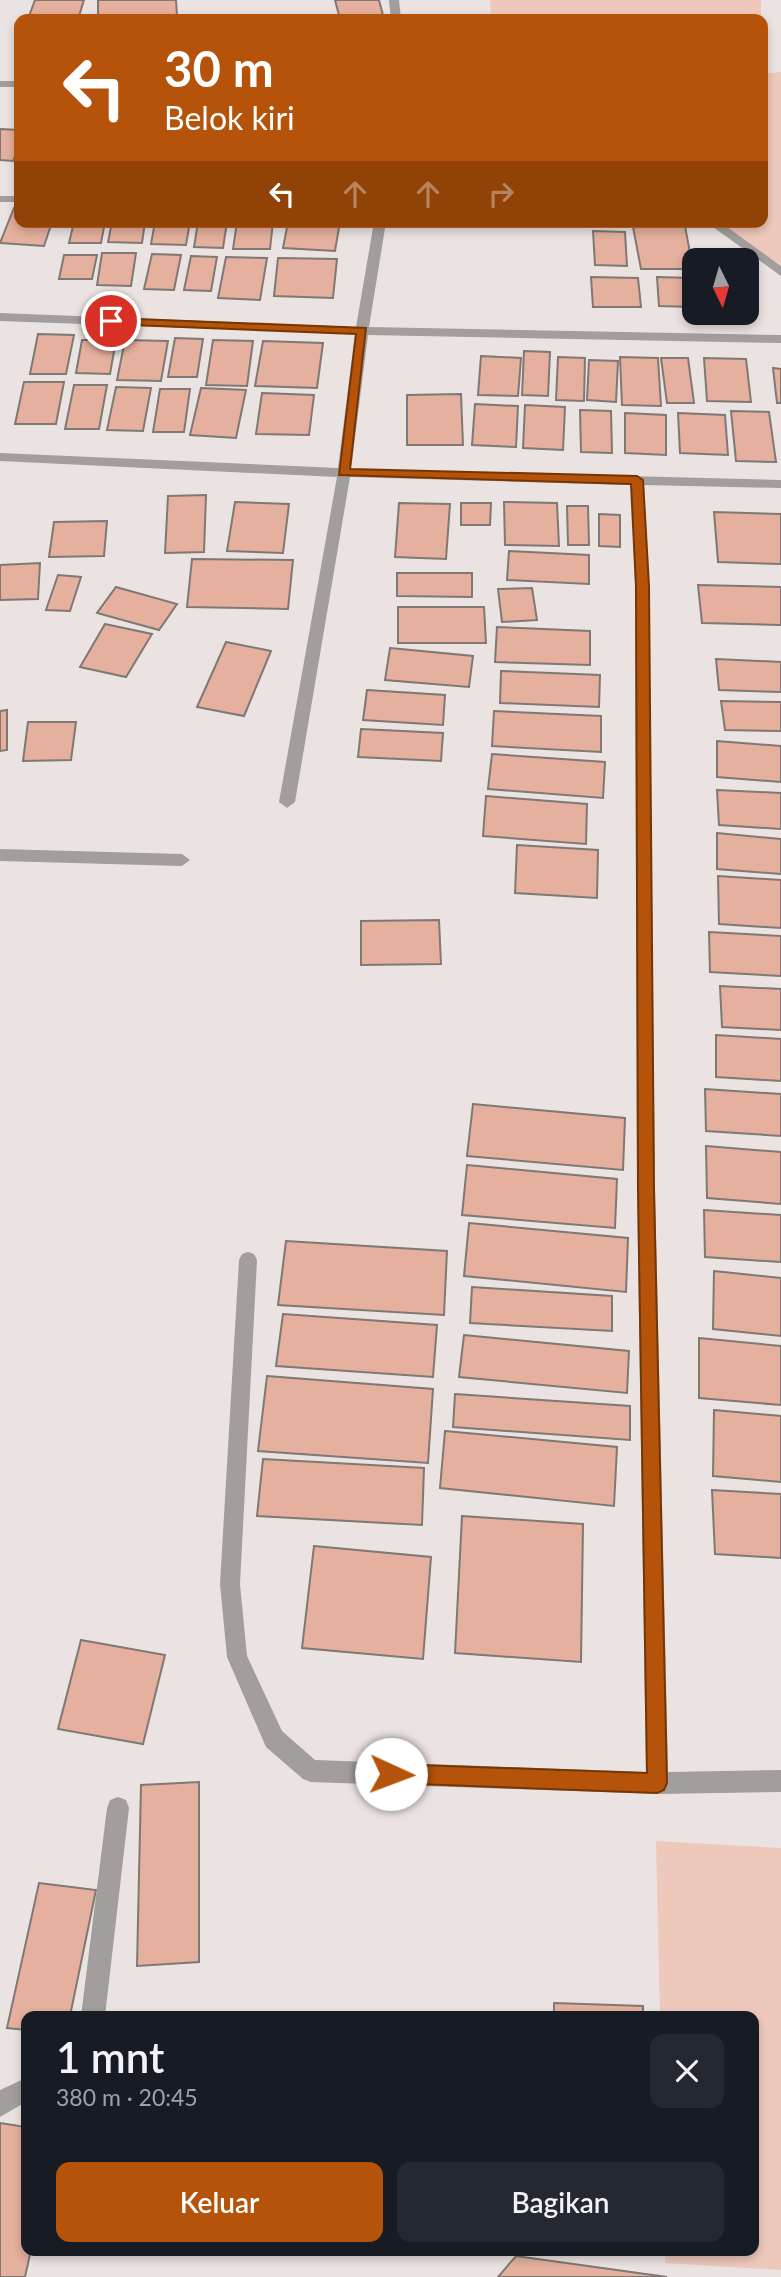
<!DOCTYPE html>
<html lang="id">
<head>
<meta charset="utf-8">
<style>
	body { margin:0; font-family:Lato,sans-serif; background:#242831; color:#f1f3f6; height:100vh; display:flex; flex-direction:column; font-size:26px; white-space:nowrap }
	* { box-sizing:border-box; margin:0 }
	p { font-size:23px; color:#9ea1a6 }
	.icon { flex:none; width:38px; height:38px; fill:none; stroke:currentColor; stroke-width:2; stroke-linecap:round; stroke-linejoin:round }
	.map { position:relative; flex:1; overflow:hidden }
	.details { position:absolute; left:21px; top:2011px; width:738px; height:245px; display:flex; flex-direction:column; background:#171b24; border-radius:14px; box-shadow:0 4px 10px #0003 }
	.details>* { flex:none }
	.banner { position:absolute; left:14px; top:14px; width:754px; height:214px; border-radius:14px; box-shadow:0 4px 10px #0003; background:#b45309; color:#fff; overflow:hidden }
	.needle { width:46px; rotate:175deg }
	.buttons { position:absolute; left:682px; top:248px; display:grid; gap:14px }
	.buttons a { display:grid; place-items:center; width:77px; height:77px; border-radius:14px; background:#171b24; box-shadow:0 4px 10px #0003; font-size:35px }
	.pin { position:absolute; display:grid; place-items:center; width:60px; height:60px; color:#fff; margin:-30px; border:4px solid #fff; border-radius:50%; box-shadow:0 2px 7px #0007 }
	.me { position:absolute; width:77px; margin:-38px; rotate:92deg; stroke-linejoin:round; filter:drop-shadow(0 0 5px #0008) }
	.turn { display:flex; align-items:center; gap:24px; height:147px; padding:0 35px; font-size:32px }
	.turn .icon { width:91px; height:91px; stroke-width:2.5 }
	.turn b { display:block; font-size:49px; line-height:60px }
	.lanes { display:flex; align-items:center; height:66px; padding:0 35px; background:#0003; justify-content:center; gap:35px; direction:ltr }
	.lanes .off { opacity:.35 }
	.round { display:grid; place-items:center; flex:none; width:74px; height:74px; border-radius:14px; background:#242831 }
	.head { display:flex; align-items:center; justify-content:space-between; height:119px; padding:0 35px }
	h1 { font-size:42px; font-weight:600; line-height:52px }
	.primary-button { display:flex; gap:14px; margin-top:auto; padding:14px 35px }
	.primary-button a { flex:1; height:80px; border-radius:14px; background:#b45309; color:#fff; font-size:28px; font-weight:600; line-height:80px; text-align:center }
	.primary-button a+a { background:#242831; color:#f1f3f6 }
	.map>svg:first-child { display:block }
	.green { fill:#eec8bb }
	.building { fill:#e5b09d; stroke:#7f7875; stroke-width:2 }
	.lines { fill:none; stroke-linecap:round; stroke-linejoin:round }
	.minor { fill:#a19e9d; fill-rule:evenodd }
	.route { fill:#b45309; stroke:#753606; stroke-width:2 }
</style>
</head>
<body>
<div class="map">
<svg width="781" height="2277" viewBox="0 0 781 2277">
	<rect width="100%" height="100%" fill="#ebe3e1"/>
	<g class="green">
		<polygon points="490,0 761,0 761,19 491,19"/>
		<polygon points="781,72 781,265 712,222 763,222 763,74"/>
		<polygon points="656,1841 781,1848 781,2270 665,2263 665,2251 754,2250 754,2016 660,2016"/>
	</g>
	<g class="building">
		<polygon points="35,0 84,0 78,19 28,19"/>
		<polygon points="98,0 176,0 177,16 98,19"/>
		<polygon points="335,0 379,0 384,19 340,19"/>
		<polygon points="0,129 19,130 19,148 13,161 0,160"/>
		<polygon points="14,208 19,208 19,222 52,222 44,246 0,243"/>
		<polygon points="74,222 105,222 101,243 69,243"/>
		<polygon points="112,222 145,222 142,243 108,242"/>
		<polygon points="155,222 190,222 186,245 151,244"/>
		<polygon points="198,222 227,222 223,248 194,247"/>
		<polygon points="237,222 273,222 270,249 233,249"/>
		<polygon points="288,222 340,222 335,251 283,248"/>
		<polygon points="685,226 693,269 641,269 633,227"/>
		<polygon points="593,231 625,232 627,266 595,265"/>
		<polygon points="102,253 136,253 131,286 97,285"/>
		<polygon points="152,254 181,255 174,290 144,289"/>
		<polygon points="64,255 97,255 92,279 59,279"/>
		<polygon points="191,256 217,257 211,291 184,290"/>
		<polygon points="226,257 267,258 260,300 218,298"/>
		<polygon points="278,258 337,259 333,298 274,296"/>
		<polygon points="591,277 638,278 641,307 593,307"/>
		<polygon points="657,277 691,278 694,307 659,306"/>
		<polygon points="38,334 74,335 66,374 30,374"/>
		<polygon points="175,338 203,339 197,377 168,377"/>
		<polygon points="82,340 116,340 110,374 76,373"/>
		<polygon points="125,340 168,341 161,381 117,380"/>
		<polygon points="213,340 253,341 247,386 206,385"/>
		<polygon points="263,341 323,343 317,388 255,386"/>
		<polygon points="524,351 550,352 548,396 522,395"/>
		<polygon points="481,356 521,358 518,396 478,395"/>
		<polygon points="558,357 585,358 584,401 556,400"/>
		<polygon points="620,357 658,358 661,406 622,405"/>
		<polygon points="661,358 688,358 694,403 667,403"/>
		<polygon points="704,358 746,359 751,402 707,401"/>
		<polygon points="589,360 618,361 616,402 587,400"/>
		<polygon points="773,368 781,369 781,403 777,403"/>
		<polygon points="24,382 64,382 56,424 15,424"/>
		<polygon points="74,385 107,385 99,429 65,429"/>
		<polygon points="116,387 151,388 143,431 107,430"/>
		<polygon points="201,388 246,390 236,438 190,435"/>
		<polygon points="160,389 190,389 184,432 153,432"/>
		<polygon points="262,393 314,395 309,435 256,434"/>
		<polygon points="461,394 463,445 407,445 407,395"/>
		<polygon points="475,404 518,406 516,447 472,445"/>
		<polygon points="525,405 565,407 563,450 523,448"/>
		<polygon points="580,410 611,411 612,453 581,452"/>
		<polygon points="731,411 769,412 776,462 736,461"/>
		<polygon points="625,413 666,415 666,455 625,453"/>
		<polygon points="678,413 725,415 728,455 680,453"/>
		<polygon points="206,495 204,552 165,553 168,496"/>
		<polygon points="235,502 289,504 283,553 227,551"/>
		<polygon points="504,502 557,503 559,546 505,545"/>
		<polygon points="399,503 450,504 446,559 395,557"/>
		<polygon points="461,503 491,503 490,525 461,525"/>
		<polygon points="567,506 588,506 589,545 568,545"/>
		<polygon points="714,512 781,514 781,564 718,562"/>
		<polygon points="599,514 620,515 620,547 599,546"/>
		<polygon points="107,521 104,556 49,557 54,522"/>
		<polygon points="509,551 589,555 589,584 507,580"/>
		<polygon points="192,559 293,560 288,609 187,607"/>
		<polygon points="40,563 38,599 0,600 0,565"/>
		<polygon points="397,573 472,573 472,597 397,596"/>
		<polygon points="58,575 81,577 70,611 46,610"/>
		<polygon points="698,585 781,587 781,625 702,623"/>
		<polygon points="116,587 177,604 159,630 97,613"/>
		<polygon points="532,588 537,620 502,622 498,589"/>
		<polygon points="398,607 484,607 486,643 398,643"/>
		<polygon points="105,624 152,634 126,677 80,667"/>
		<polygon points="497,627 590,631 590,665 495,662"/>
		<polygon points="226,642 271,651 244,716 197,707"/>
		<polygon points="390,648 473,656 469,687 385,680"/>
		<polygon points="716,659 781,662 781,692 719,690"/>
		<polygon points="501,671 600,675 599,707 500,703"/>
		<polygon points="367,690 445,695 443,725 363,720"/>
		<polygon points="721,701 781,702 781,731 725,730"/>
		<polygon points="7,710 7,750 0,751 0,711"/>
		<polygon points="494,711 601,716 601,752 492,746"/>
		<polygon points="28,722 76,722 71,760 23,761"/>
		<polygon points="361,729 443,733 441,761 358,757"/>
		<polygon points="717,741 781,746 781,782 717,777"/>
		<polygon points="492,754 605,762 603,798 488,789"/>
		<polygon points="717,790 781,793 781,829 719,825"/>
		<polygon points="486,796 587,804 586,844 483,836"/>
		<polygon points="717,833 781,839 781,874 717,869"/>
		<polygon points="517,845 598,850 597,898 515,893"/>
		<polygon points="718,876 781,880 781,928 719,924"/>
		<polygon points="439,920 441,964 361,965 361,921"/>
		<polygon points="709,932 781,936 781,976 710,972"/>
		<polygon points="720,986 781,989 781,1030 722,1027"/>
		<polygon points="716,1035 781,1039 781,1081 716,1077"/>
		<polygon points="705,1089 781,1094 781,1136 706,1131"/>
		<polygon points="473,1104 625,1118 623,1170 467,1156"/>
		<polygon points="706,1146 781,1152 781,1204 707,1198"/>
		<polygon points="467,1165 617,1179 615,1228 462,1215"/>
		<polygon points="704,1210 781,1215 781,1262 705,1257"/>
		<polygon points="469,1223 628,1238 626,1292 464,1276"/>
		<polygon points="286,1241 447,1251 444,1315 278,1305"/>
		<polygon points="714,1271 781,1278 781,1336 713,1329"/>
		<polygon points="472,1287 612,1296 612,1331 470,1323"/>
		<polygon points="283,1314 437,1325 433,1377 276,1366"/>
		<polygon points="464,1335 629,1351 627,1393 459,1377"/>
		<polygon points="699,1338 781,1346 781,1405 699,1398"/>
		<polygon points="267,1376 433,1389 428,1463 258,1451"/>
		<polygon points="455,1394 630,1406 630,1440 453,1427"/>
		<polygon points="714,1410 781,1416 781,1482 713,1476"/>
		<polygon points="445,1431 617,1447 614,1506 440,1488"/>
		<polygon points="263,1459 424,1468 422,1525 257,1516"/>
		<polygon points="712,1490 781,1494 781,1558 715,1554"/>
		<polygon points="462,1516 583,1524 581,1662 455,1653"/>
		<polygon points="314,1546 431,1557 423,1659 302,1648"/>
		<polygon points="81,1640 165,1655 143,1744 58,1729"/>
		<polygon points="199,1782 199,1962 137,1966 141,1785"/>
		<polygon points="39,1883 96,1890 70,2016 26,2016 26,2030 7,2028"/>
		<polygon points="554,2003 643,2006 643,2016 554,2016"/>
		<polygon points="0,2123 26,2127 26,2250 31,2250 25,2277 0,2277"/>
		<polygon points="516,2256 667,2277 498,2277"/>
	</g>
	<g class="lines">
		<g class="minor">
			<polygon points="389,0 399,0 401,19 391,19"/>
			<rect x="0" y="81" width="19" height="6"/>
			<rect x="0" y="196" width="19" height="6"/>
			<polygon points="374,222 386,222 369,327 781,335 781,343 368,335 351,469 781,480 781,488 644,485 649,586 655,1189 668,1772 781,1770 781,1792 657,1794 311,1782 303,1779 266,1747 227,1657 220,1584 239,1260 242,1254 248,1252 254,1254 257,1260 240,1584 247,1656 282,1731 315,1760 646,1772 637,1189 635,586 631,485 350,477 295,802 287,808 279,802 337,477 0,461 0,453 338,468 355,334 0,321 0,313 356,327"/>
			<polygon points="706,222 720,222 781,266 781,276"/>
			<polygon points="0,849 182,854 190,860 182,866 0,861"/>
			<polygon points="118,1797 126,1800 129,1808 105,2016 81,2016 107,1808 110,1800"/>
			<polygon points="26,2078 26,2102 0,2117 0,2090"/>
		</g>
	</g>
	<polygon class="route" points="111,318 366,328 350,469 637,476 643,480 649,586 654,1189 667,1783 664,1790 657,1793 391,1783 384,1781 381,1774 384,1767 391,1764 647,1773 638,1189 636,586 631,484 339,475 356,334 107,324 106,321"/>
</svg>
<div class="buttons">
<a><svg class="needle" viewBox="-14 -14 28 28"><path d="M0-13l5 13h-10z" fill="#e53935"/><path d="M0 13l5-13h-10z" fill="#9ea1a6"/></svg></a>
</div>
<div class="pin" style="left:111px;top:321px;background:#d93025"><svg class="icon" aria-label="arrive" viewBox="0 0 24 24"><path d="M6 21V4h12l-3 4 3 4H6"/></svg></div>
<svg class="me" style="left:391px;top:1774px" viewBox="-20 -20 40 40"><circle r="19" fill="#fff"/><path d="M0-13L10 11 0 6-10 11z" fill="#b45309"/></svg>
<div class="banner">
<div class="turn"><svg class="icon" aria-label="left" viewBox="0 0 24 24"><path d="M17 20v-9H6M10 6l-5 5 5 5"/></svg><div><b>30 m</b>Belok kiri</div></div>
<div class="lanes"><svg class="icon" aria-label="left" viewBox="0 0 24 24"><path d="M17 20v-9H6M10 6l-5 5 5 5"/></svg><svg class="icon off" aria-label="ahead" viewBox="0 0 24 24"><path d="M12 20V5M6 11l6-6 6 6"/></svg><svg class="icon off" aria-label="ahead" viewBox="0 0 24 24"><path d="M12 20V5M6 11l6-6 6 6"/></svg><svg class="icon off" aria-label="right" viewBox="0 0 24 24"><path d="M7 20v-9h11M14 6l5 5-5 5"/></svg></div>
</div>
<section class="details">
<div class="head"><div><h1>1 mnt</h1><p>380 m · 20:45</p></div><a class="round"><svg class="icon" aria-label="close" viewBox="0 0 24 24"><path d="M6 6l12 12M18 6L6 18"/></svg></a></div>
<div class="primary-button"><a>Keluar</a><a>Bagikan</a></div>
</section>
</div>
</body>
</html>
